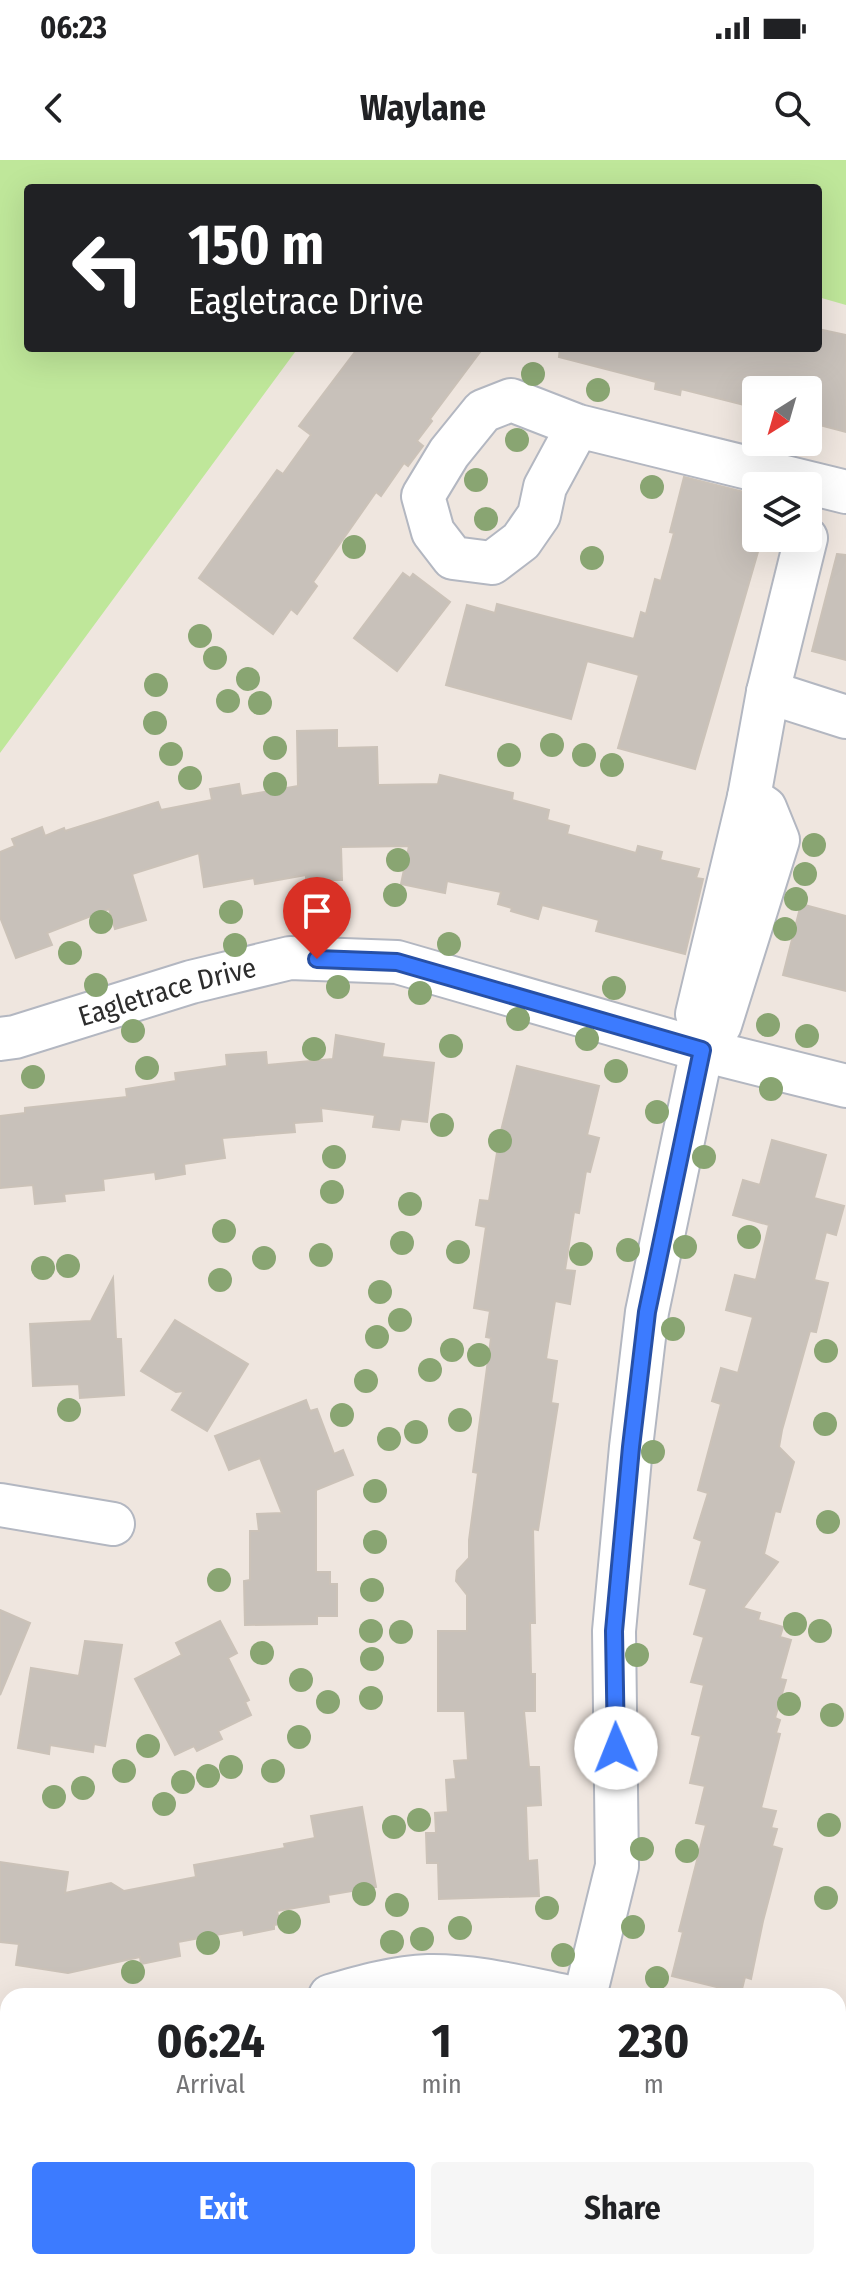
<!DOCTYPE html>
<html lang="en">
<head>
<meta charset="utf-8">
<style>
	body { margin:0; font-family:"Fira Sans Condensed",sans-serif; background:#f6f6f6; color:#202124; height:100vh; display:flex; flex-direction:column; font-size:30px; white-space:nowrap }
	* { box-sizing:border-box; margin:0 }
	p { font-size:26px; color:#757577 }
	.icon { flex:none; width:44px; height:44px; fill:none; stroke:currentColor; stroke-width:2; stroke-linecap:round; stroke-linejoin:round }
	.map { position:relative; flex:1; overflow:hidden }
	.details { position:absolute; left:0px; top:1828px; width:846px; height:282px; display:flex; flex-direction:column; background:#fff; border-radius:24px 24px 0 0; box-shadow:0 8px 32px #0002 }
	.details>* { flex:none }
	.banner { position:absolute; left:24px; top:24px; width:798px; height:168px; border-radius:8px; box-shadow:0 8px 32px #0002; background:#202124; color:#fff; overflow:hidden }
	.needle { width:52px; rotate:217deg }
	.buttons { position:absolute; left:742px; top:216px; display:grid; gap:16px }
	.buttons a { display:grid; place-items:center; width:80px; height:80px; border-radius:8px; background:#fff; box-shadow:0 8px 32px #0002; font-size:40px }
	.pin { position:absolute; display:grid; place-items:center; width:68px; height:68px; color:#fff; margin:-82px -34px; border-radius:50% 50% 50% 0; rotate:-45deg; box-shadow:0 0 8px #0007 }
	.pin .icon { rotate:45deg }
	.me { position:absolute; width:88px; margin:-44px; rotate:359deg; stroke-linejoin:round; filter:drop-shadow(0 0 6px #0008) }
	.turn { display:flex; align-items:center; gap:28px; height:168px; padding:0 32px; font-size:36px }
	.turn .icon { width:104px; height:104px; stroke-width:2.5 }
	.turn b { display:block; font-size:56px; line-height:68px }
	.eta { display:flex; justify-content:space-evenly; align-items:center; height:136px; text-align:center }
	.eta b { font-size:48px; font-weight:700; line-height:56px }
	.button { display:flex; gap:16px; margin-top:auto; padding:16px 32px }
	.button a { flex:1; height:92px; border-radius:8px; background:#3c7bff; color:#fff; font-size:32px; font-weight:700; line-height:92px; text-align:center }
	.button a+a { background:#f6f6f6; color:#202124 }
	.status { display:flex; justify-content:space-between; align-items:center; height:56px; padding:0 40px; background:#fff; direction:ltr }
	.status svg { height:22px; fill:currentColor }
	header { display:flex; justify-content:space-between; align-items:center; height:104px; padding:0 32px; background:#fff; font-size:36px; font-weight:700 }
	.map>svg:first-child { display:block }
	.green { fill:#bfe79a }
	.building { fill:#c8c1ba; stroke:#cbc2b8; stroke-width:2 }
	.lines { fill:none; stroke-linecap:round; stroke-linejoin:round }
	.minor-casing { stroke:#b3b7c1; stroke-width:46 }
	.path { stroke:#c8c8c8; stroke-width:5; stroke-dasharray:6 4; stroke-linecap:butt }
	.minor { stroke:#fff; stroke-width:42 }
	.tree { fill:#89a572 }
	.route-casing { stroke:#2750a6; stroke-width:20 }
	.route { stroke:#3c7bff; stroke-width:14 }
	.labels { text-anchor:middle; stroke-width:6; stroke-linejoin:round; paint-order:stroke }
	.street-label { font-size:28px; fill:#2d2d2d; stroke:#fff }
</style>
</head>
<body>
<div class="status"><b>06:23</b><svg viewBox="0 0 49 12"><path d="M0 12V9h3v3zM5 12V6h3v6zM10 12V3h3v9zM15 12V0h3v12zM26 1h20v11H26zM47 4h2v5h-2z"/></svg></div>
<header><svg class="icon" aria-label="back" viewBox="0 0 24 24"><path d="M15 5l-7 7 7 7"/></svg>Waylane<svg class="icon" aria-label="search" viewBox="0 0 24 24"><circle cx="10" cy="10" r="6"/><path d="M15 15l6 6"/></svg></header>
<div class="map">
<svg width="846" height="2109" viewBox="0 0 846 2109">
	<rect width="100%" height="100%" fill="#efe6df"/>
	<g class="green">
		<polygon points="0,0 846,0 846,145 818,137 818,28 485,28 419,25 416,28 28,28 28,188 298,188 0,593"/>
		<polygon points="223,2102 517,2102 516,2109 221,2109"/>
	</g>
	<g class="building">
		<polygon points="818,169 846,175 846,272 808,262 808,230 756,230 756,248 681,229 680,235 655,229 656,222 559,197 560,188 818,188"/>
		<polygon points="358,188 483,188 430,259 432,261 417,281 423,286 408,306 404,303 381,336 376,332 313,422 317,426 297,454 291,449 273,474 199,418 277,310 283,314 311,275 299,266"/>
		<polygon points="684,317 756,335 756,378 762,378 695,609 618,588 639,515 587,501 571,559 446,525 467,445 495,453 497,444 634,479 641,452 646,454 655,419 661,421 674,373 670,372"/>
		<polygon points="837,394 846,395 846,500 812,491"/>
		<polygon points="403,413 410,418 413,414 450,442 397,511 354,478"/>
		<polygon points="337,570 337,588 377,587 378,625 438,624 440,615 513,633 512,640 549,650 547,660 569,666 567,674 636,693 638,686 662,692 660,700 699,709 696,718 703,719 685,794 596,771 599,760 542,745 538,759 511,751 512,748 498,744 501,732 447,721 445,733 401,724 409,686 341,687 342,720 306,720 306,715 255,724 254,718 204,727 199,693 132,714 146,760 115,769 109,749 47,773 52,785 16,798 0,757 0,692 15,686 12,679 42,667 45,676 64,668 65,671 158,642 161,650 212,640 210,629 239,624 241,636 298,626 297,571"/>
		<polygon points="801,744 846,756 846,831 783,815"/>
		<polygon points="336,875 384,884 382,897 434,903 427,962 401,959 399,970 373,967 375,955 321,948 322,961 294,963 295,972 222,978 225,998 184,1004 185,1014 156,1019 155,1012 103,1019 104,1030 64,1034 65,1041 35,1044 33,1025 0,1028 0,956 25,953 25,948 127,937 126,929 176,921 175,913 227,906 226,895 266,892 267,905 333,899"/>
		<polygon points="517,906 599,926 587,975 599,978 590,1012 586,1011 579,1053 574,1052 565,1110 575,1111 570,1144 555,1141 546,1199 557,1201 551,1243 558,1244 538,1370 533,1369 535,1463 530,1463 531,1514 535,1514 535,1551 524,1551 529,1607 539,1607 541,1645 526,1646 528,1701 537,1700 539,1736 439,1739 438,1703 427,1703 426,1673 436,1673 435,1653 448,1652 446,1620 456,1619 454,1601 468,1600 465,1551 438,1551 438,1471 467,1471 467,1435 456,1421 457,1411 469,1398 469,1380 478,1313 473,1312 491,1178 486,1177 490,1151 474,1148 486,1067 476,1065 480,1040 489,1041 500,975"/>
		<polygon points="772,980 826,995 814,1038 844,1046 836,1075 826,1072 814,1120 828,1123 816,1172 810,1171 782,1270 779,1287 794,1302 780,1352 775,1351 764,1394 778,1402 743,1448 760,1453 758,1460 783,1467 780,1477 791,1480 780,1519 786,1520 775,1558 780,1560 776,1573 780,1574 761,1648 776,1651 771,1668 777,1669 772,1686 782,1689 763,1761 751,1819 745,1817 741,1833 672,1816 683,1772 679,1771 706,1665 696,1663 705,1626 690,1623 701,1576 692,1574 704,1525 691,1522 704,1477 694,1474 707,1429 690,1424 702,1381 694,1378 708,1333 698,1330 721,1244 712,1241 721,1208 738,1213 753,1157 726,1150 735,1115 756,1120 769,1065 733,1055 743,1020 760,1025"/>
		<polygon points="113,1118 116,1179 121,1179 124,1235 80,1238 79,1224 33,1226 30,1164 91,1161"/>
		<polygon points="175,1160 248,1204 207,1271 172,1250 184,1231 176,1232 141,1211"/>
		<polygon points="306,1240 310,1251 317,1249 334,1294 343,1290 353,1315 316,1330 316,1412 330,1412 330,1424 337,1424 337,1456 317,1456 317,1464 245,1465 244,1421 250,1420 250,1371 259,1371 257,1354 282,1353 260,1298 229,1310 215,1276"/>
		<polygon points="0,1450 30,1463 0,1535"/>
		<polygon points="220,1461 237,1493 228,1498 249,1540 245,1542 251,1555 218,1571 222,1579 197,1591 194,1586 175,1595 135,1519 182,1495 176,1483"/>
		<polygon points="85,1481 122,1485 105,1586 94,1584 93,1592 50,1585 49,1594 18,1588 31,1508 79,1516"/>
		<polygon points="362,1647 376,1727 328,1735 329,1742 277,1751 280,1764 274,1765 274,1769 244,1775 243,1770 178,1782 180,1796 141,1804 140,1797 68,1813 16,1805 19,1784 0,1782 0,1702 68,1712 65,1733 111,1723 124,1731 196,1717 194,1705 285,1688 284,1684 315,1678 311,1656"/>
	</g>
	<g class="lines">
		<g class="minor-casing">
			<g id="minor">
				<polyline points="578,266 545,327 539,355 521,381 492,403 453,398 433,372 423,336 449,293 483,251 511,240 578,266 846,332"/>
				<polyline points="768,532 846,557"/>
				<polyline points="697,854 749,637 768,532 806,378"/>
				<path id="s1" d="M 0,879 L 15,877 L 191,822 L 290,798 L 397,802 L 702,890 L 846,926"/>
				<polyline points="0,1345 113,1364"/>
				<path d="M 330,1836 C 361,1827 396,1817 428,1816 C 474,1815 520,1827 565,1836"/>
				<polyline points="585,1836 617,1706 614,1471 631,1287 647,1152 702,890 720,865 778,680 765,648 749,637"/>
				<polyline points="0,1887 8,1888"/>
				<polyline points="838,1904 846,1906"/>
				<polyline points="537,2102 537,2109"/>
			</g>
		</g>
		<polyline class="path" points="323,2109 326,2102"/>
		<use href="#minor" class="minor"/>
	</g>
	<g class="tree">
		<circle cx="533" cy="214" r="12"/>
		<circle cx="598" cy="230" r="12"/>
		<circle cx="517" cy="280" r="12"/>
		<circle cx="476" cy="320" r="12"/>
		<circle cx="652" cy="327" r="12"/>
		<circle cx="486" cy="359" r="12"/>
		<circle cx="354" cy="387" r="12"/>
		<circle cx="592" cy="398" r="12"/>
		<circle cx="200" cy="476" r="12"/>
		<circle cx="215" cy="498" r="12"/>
		<circle cx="248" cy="519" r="12"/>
		<circle cx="156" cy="525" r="12"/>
		<circle cx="228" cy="541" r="12"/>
		<circle cx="260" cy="543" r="12"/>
		<circle cx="155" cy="563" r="12"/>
		<circle cx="552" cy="585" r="12"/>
		<circle cx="275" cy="588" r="12"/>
		<circle cx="171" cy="594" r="12"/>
		<circle cx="509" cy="595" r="12"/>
		<circle cx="584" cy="595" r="12"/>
		<circle cx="612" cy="605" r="12"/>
		<circle cx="190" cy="618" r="12"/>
		<circle cx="275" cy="624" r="12"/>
		<circle cx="814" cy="685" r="12"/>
		<circle cx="398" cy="700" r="12"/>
		<circle cx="805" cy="714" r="12"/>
		<circle cx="395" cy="735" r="12"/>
		<circle cx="796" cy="739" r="12"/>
		<circle cx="231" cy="752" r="12"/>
		<circle cx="101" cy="762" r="12"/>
		<circle cx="785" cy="769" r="12"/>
		<circle cx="449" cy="784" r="12"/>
		<circle cx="235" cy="785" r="12"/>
		<circle cx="70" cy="793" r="12"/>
		<circle cx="96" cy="825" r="12"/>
		<circle cx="338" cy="827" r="12"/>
		<circle cx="614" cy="828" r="12"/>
		<circle cx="420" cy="833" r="12"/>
		<circle cx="518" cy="859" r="12"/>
		<circle cx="768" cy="865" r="12"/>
		<circle cx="133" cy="871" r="12"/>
		<circle cx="807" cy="876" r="12"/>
		<circle cx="587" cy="879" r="12"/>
		<circle cx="451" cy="886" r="12"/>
		<circle cx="314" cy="889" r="12"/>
		<circle cx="147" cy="908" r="12"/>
		<circle cx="616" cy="911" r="12"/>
		<circle cx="33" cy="917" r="12"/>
		<circle cx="771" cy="929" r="12"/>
		<circle cx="657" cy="952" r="12"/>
		<circle cx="442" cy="965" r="12"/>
		<circle cx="500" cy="981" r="12"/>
		<circle cx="334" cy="997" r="12"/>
		<circle cx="704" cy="997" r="12"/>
		<circle cx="332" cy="1032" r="12"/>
		<circle cx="410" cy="1044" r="12"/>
		<circle cx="224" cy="1071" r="12"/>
		<circle cx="749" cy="1077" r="12"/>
		<circle cx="402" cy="1083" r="12"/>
		<circle cx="685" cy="1087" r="12"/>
		<circle cx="628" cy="1090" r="12"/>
		<circle cx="458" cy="1092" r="12"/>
		<circle cx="581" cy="1094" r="12"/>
		<circle cx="321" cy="1095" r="12"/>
		<circle cx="264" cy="1098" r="12"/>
		<circle cx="68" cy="1106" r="12"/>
		<circle cx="43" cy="1108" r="12"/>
		<circle cx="220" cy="1120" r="12"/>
		<circle cx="380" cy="1132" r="12"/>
		<circle cx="400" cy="1160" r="12"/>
		<circle cx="673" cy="1169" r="12"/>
		<circle cx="377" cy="1177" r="12"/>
		<circle cx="452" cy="1190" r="12"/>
		<circle cx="826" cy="1191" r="12"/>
		<circle cx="479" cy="1195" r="12"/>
		<circle cx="430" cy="1210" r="12"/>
		<circle cx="366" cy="1221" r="12"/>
		<circle cx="69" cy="1250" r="12"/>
		<circle cx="342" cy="1255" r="12"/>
		<circle cx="460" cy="1260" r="12"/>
		<circle cx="825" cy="1264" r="12"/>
		<circle cx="416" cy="1272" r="12"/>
		<circle cx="389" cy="1279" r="12"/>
		<circle cx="653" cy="1292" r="12"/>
		<circle cx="375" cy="1331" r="12"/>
		<circle cx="828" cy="1362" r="12"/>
		<circle cx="375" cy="1382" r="12"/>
		<circle cx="219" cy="1420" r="12"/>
		<circle cx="372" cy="1430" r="12"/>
		<circle cx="795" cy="1464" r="12"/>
		<circle cx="371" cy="1471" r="12"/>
		<circle cx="820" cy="1471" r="12"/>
		<circle cx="401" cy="1472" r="12"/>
		<circle cx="262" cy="1493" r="12"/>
		<circle cx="637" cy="1495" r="12"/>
		<circle cx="372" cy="1499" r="12"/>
		<circle cx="301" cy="1520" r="12"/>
		<circle cx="371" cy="1538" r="12"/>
		<circle cx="328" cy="1542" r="12"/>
		<circle cx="789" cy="1544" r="12"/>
		<circle cx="832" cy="1555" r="12"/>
		<circle cx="299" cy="1577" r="12"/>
		<circle cx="148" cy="1586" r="12"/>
		<circle cx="231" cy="1607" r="12"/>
		<circle cx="124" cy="1611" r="12"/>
		<circle cx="273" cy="1611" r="12"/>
		<circle cx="208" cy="1616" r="12"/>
		<circle cx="183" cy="1622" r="12"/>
		<circle cx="83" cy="1628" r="12"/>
		<circle cx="54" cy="1637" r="12"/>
		<circle cx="164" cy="1644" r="12"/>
		<circle cx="419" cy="1660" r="12"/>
		<circle cx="829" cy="1665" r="12"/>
		<circle cx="394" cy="1667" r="12"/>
		<circle cx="642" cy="1689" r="12"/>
		<circle cx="687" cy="1691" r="12"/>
		<circle cx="364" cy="1734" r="12"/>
		<circle cx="826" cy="1738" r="12"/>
		<circle cx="397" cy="1745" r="12"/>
		<circle cx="547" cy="1748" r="12"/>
		<circle cx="289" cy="1762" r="12"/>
		<circle cx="633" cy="1767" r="12"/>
		<circle cx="460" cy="1768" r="12"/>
		<circle cx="422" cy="1779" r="12"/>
		<circle cx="392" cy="1782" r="12"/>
		<circle cx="208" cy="1783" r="12"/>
		<circle cx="563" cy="1795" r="12"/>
		<circle cx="133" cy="1812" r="12"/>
		<circle cx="657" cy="1818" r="12"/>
	</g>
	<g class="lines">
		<g class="route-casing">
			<polyline id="route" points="317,799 397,802 702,890 647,1152 631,1287 614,1471 616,1588"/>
		</g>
		<use href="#route" class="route"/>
	</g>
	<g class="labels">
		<g class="street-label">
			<text dy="10" stroke="none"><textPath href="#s1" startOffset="174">Eagletrace Drive</textPath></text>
		</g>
	</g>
</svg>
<div class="buttons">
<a><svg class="needle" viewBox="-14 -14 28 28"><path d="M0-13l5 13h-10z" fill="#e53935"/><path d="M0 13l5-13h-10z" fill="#757577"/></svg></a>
<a><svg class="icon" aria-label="layers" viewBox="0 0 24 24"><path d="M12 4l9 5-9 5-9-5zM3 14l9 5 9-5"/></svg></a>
</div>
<div class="pin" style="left:317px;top:799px;background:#d93025"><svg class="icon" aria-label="arrive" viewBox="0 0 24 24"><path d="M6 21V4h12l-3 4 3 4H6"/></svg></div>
<svg class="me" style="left:616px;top:1588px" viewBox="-20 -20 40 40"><circle r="19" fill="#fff"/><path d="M0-13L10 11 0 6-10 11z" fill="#3c7bff"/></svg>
<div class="banner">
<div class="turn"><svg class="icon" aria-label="left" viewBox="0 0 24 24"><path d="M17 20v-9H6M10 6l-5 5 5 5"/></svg><div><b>150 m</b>Eagletrace Drive</div></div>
</div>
<section class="details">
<div class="eta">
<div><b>06:24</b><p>Arrival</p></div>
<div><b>1</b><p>min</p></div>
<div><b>230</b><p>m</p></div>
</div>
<div class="button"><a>Exit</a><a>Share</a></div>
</section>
</div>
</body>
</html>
